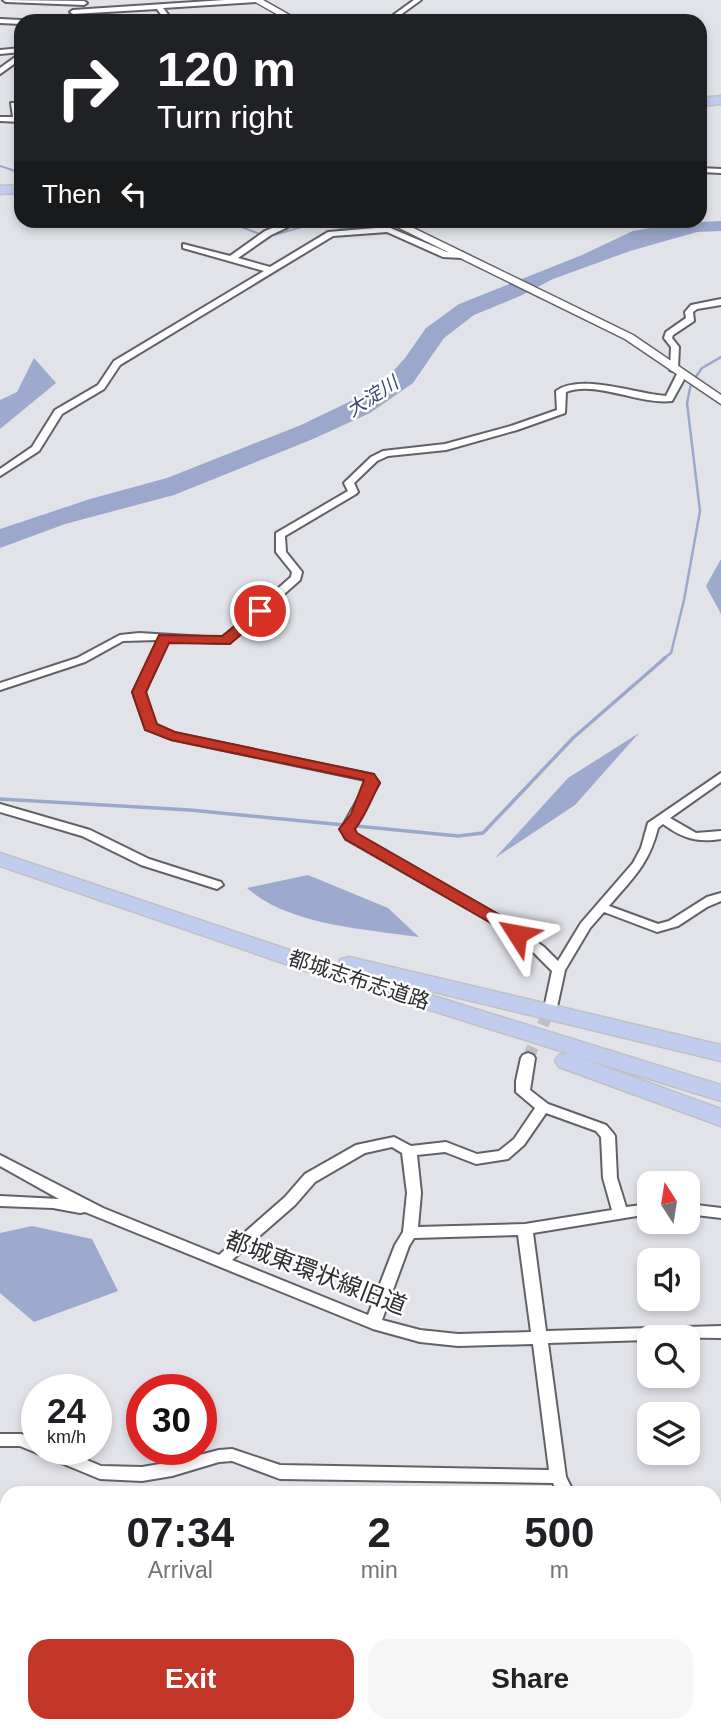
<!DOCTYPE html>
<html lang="en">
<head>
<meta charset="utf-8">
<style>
	body { margin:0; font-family:Arial,"Noto Sans JP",sans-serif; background:#f6f6f6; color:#202124; height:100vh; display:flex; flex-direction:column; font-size:26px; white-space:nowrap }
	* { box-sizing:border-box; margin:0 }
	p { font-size:23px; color:#757577 }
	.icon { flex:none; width:38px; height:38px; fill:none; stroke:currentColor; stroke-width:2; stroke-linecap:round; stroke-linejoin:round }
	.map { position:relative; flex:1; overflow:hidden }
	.drawer { position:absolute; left:0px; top:1486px; width:721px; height:247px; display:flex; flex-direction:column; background:#fff; border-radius:21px 21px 0 0; box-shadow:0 4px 10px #0003 }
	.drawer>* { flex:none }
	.top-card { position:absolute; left:14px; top:14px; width:693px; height:214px; border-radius:21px; box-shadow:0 4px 10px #0003; background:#202124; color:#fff; overflow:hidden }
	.needle { width:46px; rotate:348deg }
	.controls { position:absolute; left:637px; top:1171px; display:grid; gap:14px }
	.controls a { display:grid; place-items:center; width:63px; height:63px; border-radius:14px; background:#fff; box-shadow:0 4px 10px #0003; font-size:35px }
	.speed { position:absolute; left:21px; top:1374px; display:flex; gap:14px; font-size:35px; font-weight:700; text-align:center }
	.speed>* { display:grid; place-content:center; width:91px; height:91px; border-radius:50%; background:#fff; box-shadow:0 4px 10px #0003; line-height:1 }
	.speed small { font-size:18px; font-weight:400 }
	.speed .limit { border:10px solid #d22; background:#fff; color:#111 }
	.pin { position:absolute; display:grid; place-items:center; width:60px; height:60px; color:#fff; margin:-30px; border:4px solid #fff; border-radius:50%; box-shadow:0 2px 7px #0007 }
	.me { position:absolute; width:77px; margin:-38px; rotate:304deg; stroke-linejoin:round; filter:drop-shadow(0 0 5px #0008) }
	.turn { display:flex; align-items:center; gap:24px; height:147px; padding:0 28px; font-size:32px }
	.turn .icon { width:91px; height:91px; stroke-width:2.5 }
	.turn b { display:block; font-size:49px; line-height:60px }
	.then { display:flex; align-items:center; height:66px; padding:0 28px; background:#0003; gap:14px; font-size:26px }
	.eta { display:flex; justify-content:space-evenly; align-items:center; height:119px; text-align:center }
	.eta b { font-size:42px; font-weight:600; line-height:49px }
	.button { display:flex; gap:14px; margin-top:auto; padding:14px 28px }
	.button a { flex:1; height:80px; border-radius:21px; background:#c33627; color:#fff; font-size:28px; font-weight:600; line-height:80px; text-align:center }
	.button a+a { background:#f6f6f6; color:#202124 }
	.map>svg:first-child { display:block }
	.forest { fill:#9da9cd }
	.water { fill:#9ba8cb }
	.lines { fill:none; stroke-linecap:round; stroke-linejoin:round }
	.stream-far2 { stroke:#9ba8cb; stroke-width:2 }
	.stream-far1 { stroke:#9ba8cb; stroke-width:2.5 }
	.stream { stroke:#9ba8cb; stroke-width:3.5 }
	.street-tunnel { stroke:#bdbfc4; stroke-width:12; stroke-dasharray:12 6; stroke-linecap:butt }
	.street-casing { stroke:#606267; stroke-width:4 }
	.secondary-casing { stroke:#606267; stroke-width:3 }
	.highway-casing { stroke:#c0c1c1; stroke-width:3 }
	.street { fill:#fff; fill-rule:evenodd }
	.secondary { fill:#fff; fill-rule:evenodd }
	.highway { fill:#c1cdef; fill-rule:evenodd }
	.route { fill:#c33627; stroke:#7f2319; stroke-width:2 }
	.labels { text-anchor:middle; stroke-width:5; stroke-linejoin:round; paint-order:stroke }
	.far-water-label { font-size:19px; font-style:italic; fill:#374676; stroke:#fff }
	.street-label { font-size:21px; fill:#2e2f31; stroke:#fff }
	.near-street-label { font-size:24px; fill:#2e2f31; stroke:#fff }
</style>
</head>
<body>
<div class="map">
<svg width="721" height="1731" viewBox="0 0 721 1731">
	<rect width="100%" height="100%" fill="#e1e3e9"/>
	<g class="forest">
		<polygon points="34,358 56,383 0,429 0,400 17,392"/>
		<polygon points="721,559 721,614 706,586"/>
		<polygon points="639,733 575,805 495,858 568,778"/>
		<path d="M 308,875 L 388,908 L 419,937 C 364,929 289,925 247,888 Z"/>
		<polygon points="32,1226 92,1239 118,1291 34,1322 0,1293 0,1233"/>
		<polygon points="7,1636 7,1726 167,1726 167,1731 0,1731 0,1638"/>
	</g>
	<polygon class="water" points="721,221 721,231 697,232 630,251 553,279 520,296 474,315 444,338 413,383 370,413 313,439 174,495 65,524 0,548 0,529 90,499 167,478 301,425 378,388 405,358 426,328 459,304 582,255 633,231 679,223"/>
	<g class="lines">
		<g class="stream-far2">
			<polyline points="0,166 21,173"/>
			<polyline points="224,220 267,237 312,224 348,229 417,220"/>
			<polyline points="510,220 672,225"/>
		</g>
		<polyline class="stream-far1" points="663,659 671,653 684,600 700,511 687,403 691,384 702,368 721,357"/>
		<g class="stream">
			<polyline points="0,799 190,810 344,825"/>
			<polyline points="356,826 458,836 483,833 573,738 665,658"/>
		</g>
		<polyline class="street-tunnel" points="528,1058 552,1004"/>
		<g class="street-casing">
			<g id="street">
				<polygon points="3,0 84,1 87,3 84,5 6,2"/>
				<polygon points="225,0 259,0 256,2 163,8 173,21 166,21 157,9 73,14 70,12 73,10"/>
				<polygon points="414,0 421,0 392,21 385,21"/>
				<polygon points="0,19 21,20 24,21 21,21 21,24 0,23"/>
				<polygon points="21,48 21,52 0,54 0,50"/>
				<polygon points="21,53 21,59 0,74 0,68"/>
				<polygon points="11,103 21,103 21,107 18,107 21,122 0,121 0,117 13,117"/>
				<polygon points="700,168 721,169 721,173 700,172"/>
				<polygon points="291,220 303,220 271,235 238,258 270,267 328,232 388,227 447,252 462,252 466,255 462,258 443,257 387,232 333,236 120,365 104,389 62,414 39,451 0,476 0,469 32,447 55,410 98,385 114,361 264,271 183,248 183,244 230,256 265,231"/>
				<polygon points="318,220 357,220 353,222 322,222"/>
				<polygon points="721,299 721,305 697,309 693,312 694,321 673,335 672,338 679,347 678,368 673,371 670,370 671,347 664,338 666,332 686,318 685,312 691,305"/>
				<path d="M 682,371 L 687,374 L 672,401 C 639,405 596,380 566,392 L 565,413 L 517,430 L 446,450 L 388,456 L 377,461 L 354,483 L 358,492 L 356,494 L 285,536 L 286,552 L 302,572 L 300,580 L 229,643 L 168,641 L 145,692 L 155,725 L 174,733 L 373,775 L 379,783 L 353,829 L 355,834 L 498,915 L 544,947 L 558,961 L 581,923 L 633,863 L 641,848 L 648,823 L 721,773 L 721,782 L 670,818 L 696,833 L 721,831 L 721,839 C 697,843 682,838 663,824 L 658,828 C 649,864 633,878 609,906 L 658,924 L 669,921 L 707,897 L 721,893 L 721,901 L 707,907 L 678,926 L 657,932 L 604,912 L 590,928 L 565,970 L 557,1007 L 552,1008 L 545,1004 L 552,971 L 534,953 L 490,921 L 346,839 L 341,829 L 367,783 L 365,780 L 171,739 L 146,729 L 133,692 L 158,640 L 123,641 L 85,662 L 0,690 L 0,683 L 77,658 L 120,635 L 139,633 L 222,638 L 291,577 L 292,572 L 276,552 L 276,533 L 348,491 L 344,483 L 346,481 L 371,457 L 383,451 L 445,444 L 511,426 L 557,410 L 556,391 C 581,373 636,394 666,396 L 677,374 Z"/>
				<polygon points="0,804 90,830 149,859 221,882 223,885 217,889 141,865 82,836 0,812"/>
				<path d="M 528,1053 L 533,1055 L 535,1058 L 530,1090 L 548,1104 L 606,1125 L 613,1133 L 615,1136 L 617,1178 L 626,1207 L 649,1204 L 649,1214 L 533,1233 L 546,1331 L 721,1326 L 721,1338 L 649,1337 L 649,1340 L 548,1343 L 566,1477 L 574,1493 L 558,1493 L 553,1483 L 280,1479 L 232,1461 L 219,1462 L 172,1476 L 142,1481 L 100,1479 L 20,1446 L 0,1446 L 0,1434 L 21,1434 L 37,1439 L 37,1449 L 61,1449 L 101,1466 L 142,1467 L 172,1462 L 219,1450 L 232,1449 L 280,1465 L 549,1470 L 533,1344 L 458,1346 L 420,1342 L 373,1329 L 85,1212 L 80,1213 L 53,1208 L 0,1206 L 0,1196 L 59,1199 L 0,1166 L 0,1155 L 103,1208 L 219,1255 L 285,1197 L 305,1174 L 356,1145 L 394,1137 L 411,1146 L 446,1142 L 477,1154 L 499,1151 L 514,1139 L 535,1108 L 516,1092 L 516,1081 L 521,1058 L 523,1055 ZM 546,1113 L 596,1131 L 601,1137 L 603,1178 L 612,1210 L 525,1224 L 418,1227 L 421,1193 L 417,1155 L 445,1152 L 476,1164 L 508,1159 L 524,1145 ZM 392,1147 L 402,1153 L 407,1193 L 403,1232 L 395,1245 L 368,1315 L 232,1260 L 295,1205 L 315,1182 L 365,1153 ZM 518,1235 L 531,1332 L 458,1334 L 420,1330 L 382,1320 L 409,1246 L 414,1238 Z"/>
				<polygon points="688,1204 721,1208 721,1218 688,1214"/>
				<polygon points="714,1559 721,1560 721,1574 714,1573"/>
				<polygon points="442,1726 460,1726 459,1731 441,1731"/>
			</g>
		</g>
		<g class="secondary-casing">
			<g id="secondary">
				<polygon points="252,0 263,0 300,21 289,21"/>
				<polygon points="383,220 397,220 633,335 721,395 721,404 625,339"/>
			</g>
		</g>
		<g class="highway-casing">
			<g id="highway">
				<polygon points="721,96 721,104 700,106 700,98"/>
				<polygon points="21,185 21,193 0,194 0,186"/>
				<polygon points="0,853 340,967 338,964 341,959 349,957 721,1045 721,1061 372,977 721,1085 721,1101 578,1057 721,1109 721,1126 559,1067 555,1061 559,1055 570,1054 315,974 0,866"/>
			</g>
		</g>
		<use href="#street" class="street"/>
		<use href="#secondary" class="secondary"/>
		<use href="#highway" class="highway"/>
	</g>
	<path class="route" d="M 260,607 L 265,608 L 265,614 L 230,644 L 169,643 L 146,692 L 157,724 L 175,732 L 374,774 L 380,783 C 371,799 366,815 355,829 L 357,833 L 500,915 L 523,930 L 525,934 L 523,938 L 511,938 L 489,922 L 345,839 L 339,829 L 351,814 L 364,780 L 171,740 L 145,730 L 132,692 L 159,635 L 222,636 Z"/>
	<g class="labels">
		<g class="far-water-label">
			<text transform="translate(372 396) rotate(-33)" y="7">大淀川</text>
		</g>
		<g class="street-label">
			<text transform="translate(359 980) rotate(18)" y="7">都城志布志道路</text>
		</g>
		<g class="near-street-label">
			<text transform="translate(316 1273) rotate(21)" y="8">都城東環状線旧道</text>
		</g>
	</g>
</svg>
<div class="controls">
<a><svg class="needle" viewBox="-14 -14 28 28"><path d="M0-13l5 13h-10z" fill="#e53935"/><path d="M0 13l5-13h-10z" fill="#757577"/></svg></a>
<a><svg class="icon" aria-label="sound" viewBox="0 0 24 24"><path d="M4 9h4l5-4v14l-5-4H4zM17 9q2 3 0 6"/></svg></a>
<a><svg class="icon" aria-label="search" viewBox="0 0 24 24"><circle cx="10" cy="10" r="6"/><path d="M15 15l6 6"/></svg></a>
<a><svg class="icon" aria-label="layers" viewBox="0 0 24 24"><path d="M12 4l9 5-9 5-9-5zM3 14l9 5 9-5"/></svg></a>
</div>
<div class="speed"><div>24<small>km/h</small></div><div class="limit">30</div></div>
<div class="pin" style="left:260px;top:611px;background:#d93025"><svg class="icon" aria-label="arrive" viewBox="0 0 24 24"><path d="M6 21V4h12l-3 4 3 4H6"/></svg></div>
<svg class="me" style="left:517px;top:934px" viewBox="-20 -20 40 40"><path d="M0-17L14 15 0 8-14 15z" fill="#c33627" stroke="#fff" stroke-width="4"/></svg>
<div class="top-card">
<div class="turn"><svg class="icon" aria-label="right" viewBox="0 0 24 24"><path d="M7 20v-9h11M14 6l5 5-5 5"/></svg><div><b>120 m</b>Turn right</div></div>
<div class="then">Then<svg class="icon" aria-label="left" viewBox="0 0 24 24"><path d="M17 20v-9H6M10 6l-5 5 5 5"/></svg></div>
</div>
<section class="drawer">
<div class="eta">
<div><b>07:34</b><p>Arrival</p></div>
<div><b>2</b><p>min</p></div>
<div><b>500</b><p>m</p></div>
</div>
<div class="button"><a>Exit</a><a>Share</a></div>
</section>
</div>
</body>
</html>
